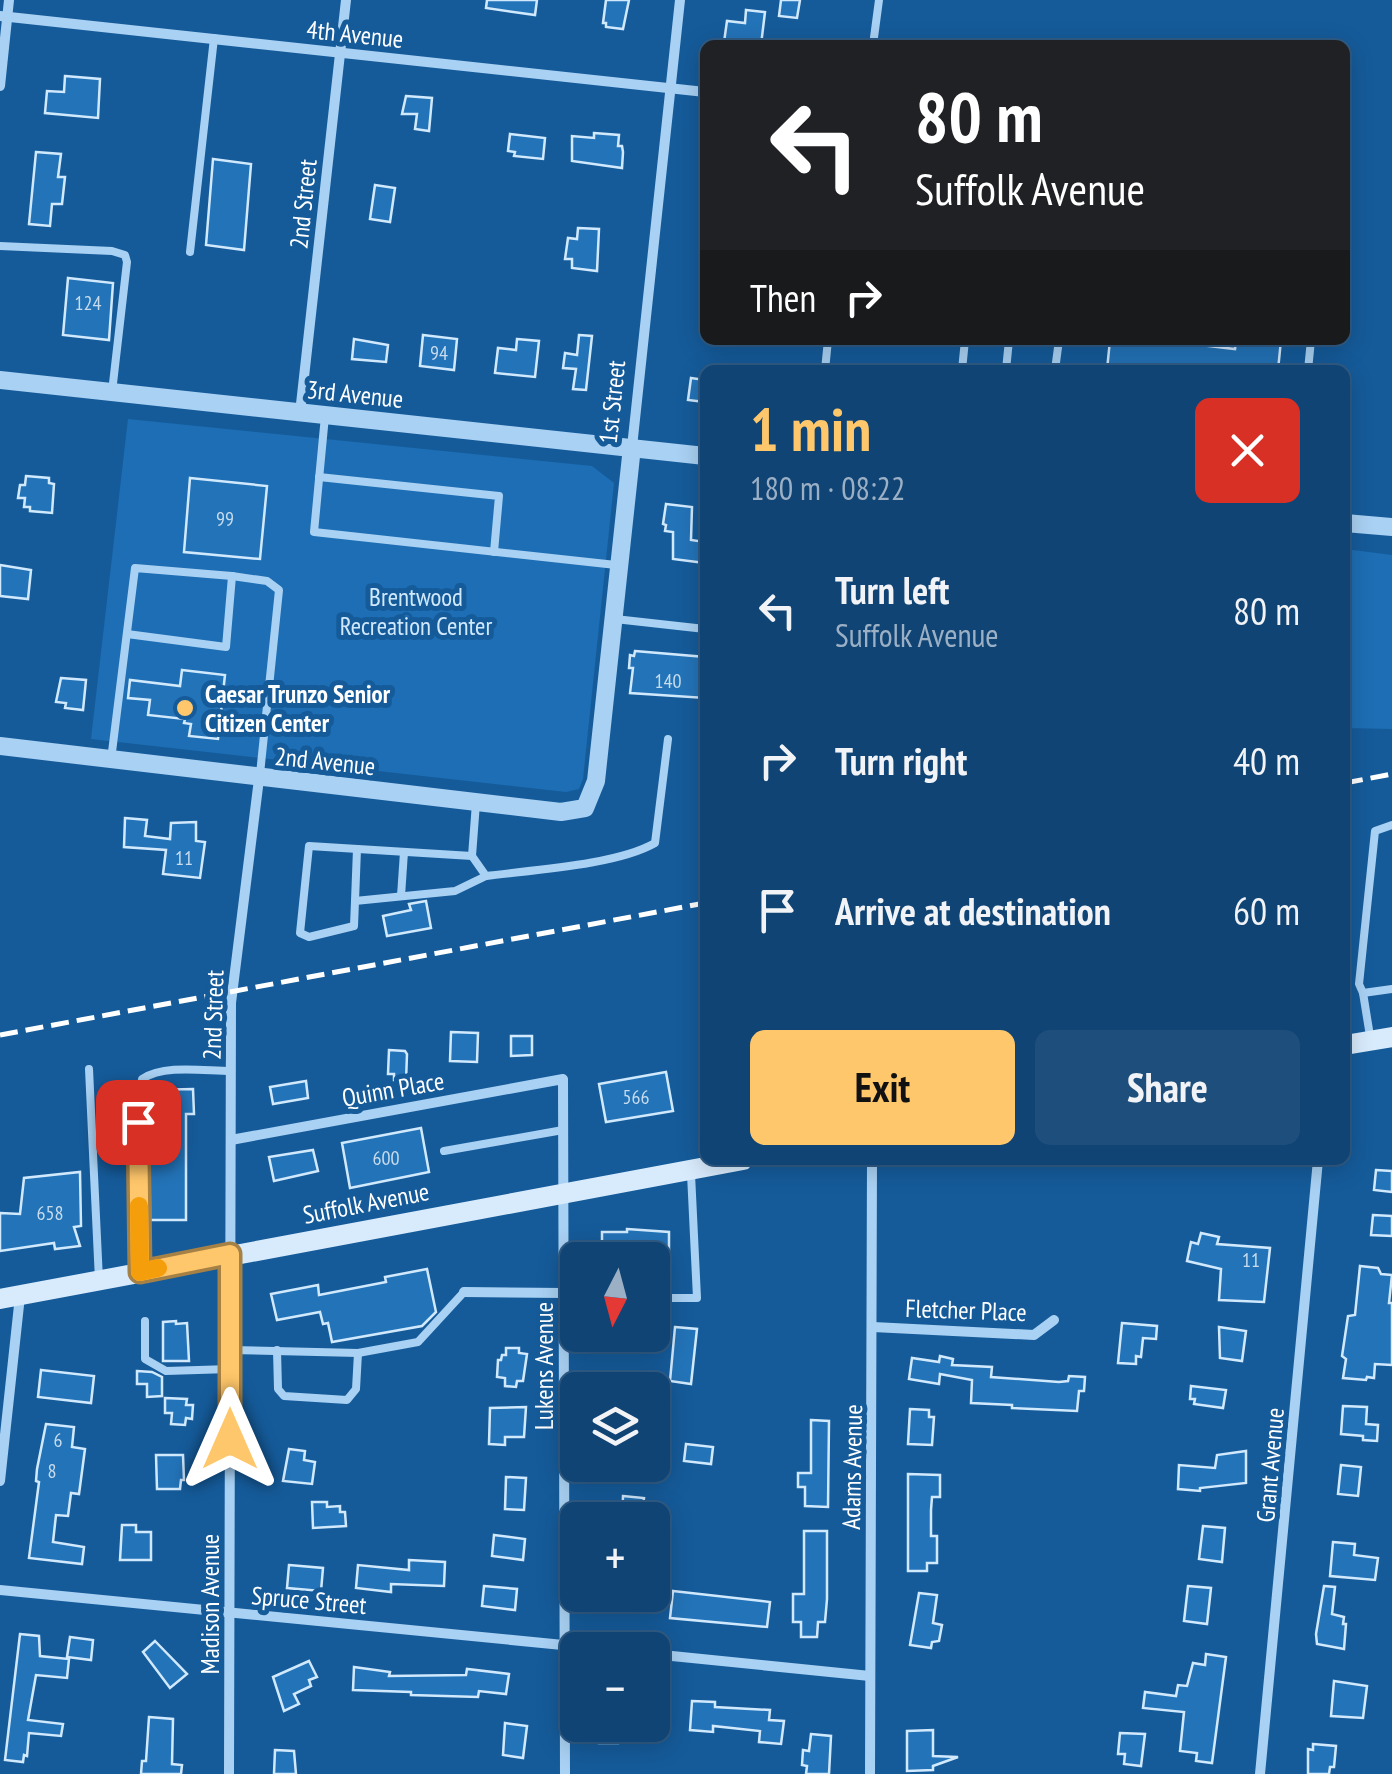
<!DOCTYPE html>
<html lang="en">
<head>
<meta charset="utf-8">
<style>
	body { margin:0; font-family:"PT Sans Narrow",sans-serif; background:#1e4e7c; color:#f1f3f6; height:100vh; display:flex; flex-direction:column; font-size:38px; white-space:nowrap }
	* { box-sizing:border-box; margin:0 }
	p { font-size:32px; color:#9cb0c5 }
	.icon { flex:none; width:55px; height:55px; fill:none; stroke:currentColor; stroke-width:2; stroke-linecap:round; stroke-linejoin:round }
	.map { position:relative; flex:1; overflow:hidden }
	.drawer { position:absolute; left:700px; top:365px; width:650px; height:800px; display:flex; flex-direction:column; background:#104474; border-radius:15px; box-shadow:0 5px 25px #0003,0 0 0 2px #305c86 }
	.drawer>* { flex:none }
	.banner { position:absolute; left:700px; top:40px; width:650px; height:305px; border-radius:15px; box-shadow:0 5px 25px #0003,0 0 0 2px #305c86; background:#202124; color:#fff; overflow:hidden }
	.needle { width:65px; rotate:186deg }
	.controls { position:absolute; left:560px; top:1242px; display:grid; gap:20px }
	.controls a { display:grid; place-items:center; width:110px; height:110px; border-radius:15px; background:#104474; box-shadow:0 5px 25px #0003,0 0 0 2px #305c86; font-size:50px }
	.pin { position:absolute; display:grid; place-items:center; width:85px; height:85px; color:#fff; margin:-42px; border-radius:20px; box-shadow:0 5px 15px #0006 }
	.me { position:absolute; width:110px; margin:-55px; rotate:0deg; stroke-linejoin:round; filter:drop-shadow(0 0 8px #0008) }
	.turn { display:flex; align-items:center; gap:35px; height:210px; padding:0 50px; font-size:45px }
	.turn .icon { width:130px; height:130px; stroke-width:2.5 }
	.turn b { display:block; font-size:70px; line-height:85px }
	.then { display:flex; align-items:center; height:95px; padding:0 50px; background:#0003; gap:20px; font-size:38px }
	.round { display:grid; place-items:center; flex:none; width:105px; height:105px; border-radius:15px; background:#1e4e7c }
	.head { display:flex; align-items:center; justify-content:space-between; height:170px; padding:0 50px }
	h1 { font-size:60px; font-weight:700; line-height:75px; color:#ffc76b }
	.cta { display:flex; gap:20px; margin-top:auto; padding:20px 50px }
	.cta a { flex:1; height:115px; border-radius:15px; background:#ffc76b; color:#111; font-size:40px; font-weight:700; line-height:115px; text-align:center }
	.cta a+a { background:#1e4e7c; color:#f1f3f6 }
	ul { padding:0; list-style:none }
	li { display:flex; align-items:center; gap:30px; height:150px; padding:0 50px }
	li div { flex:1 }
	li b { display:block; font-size:38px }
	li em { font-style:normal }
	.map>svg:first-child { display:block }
	.green { fill:#1d6eb4 }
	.building { fill:#2373b8; stroke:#d1e9fd; stroke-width:2.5 }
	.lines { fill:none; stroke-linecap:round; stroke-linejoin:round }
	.service { stroke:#a9d1f3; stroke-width:8 }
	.minor { stroke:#a9d1f3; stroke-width:10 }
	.tertiary { stroke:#a9d1f3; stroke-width:18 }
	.secondary { stroke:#d8ebfc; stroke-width:20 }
	.rail { stroke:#fff; stroke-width:5; stroke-dasharray:18 8; stroke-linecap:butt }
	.route-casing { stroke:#a68146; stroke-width:25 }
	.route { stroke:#ffc76b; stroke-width:18 }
	.slow { stroke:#f59e0b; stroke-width:18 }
	.poi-dot { fill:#ffc76b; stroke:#155b9a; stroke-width:4 }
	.labels { text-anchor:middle; stroke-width:10; stroke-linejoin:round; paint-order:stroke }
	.number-label { font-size:20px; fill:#c8dced }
	.street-label { font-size:25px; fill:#fff; stroke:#155b9a }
	.park-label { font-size:25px; fill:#d1e9fd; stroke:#155b9a }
	.poi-label { font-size:25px; font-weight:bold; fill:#fff; stroke:#155b9a; text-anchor:start }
</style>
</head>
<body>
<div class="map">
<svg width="1392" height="1774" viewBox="0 0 1392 1774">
	<rect width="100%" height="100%" fill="#155b9a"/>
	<g class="green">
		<polygon points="128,419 592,466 614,483 583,779 579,789 566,792 91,739"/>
		<polygon points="1345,549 1392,555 1392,729 1345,728"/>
	</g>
	<g class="building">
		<polygon points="487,0 537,0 535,15 486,8"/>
		<polygon points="606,0 629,0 623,29 606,27 606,23 603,23"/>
		<polygon points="781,0 800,0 797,18 779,16"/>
		<polygon points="746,10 765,12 761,45 724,42 727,21 745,23"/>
		<polygon points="65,76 100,79 98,118 45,113 47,91 64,92"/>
		<polygon points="406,96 432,98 429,131 415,129 417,114 402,114"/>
		<polygon points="594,133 619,135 618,146 622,146 623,152 622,168 572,161 572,136 594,138"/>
		<polygon points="510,134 545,138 543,159 514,156 515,152 508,151"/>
		<polygon points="36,152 61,154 58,177 65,177 62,204 52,204 50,226 29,224"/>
		<polygon points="213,159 251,164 244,250 206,245"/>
		<polygon points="375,185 395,188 390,222 370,219"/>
		<polygon points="578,228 599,229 597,271 572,268 572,259 565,259 568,238 577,239"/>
		<polygon points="68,278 113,283 109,340 63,335"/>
		<polygon points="423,335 457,339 454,370 420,366"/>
		<polygon points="579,335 592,336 586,390 573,389 576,369 563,368 565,353 577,355"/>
		<polygon points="354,339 388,345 386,362 352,359"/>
		<polygon points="517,339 539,341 535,377 495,373 498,348 516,350"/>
		<polygon points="1110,340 1158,340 1235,349 1236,340 1281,340 1278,370 1107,370"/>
		<polygon points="691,378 705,380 705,402 688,400"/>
		<polygon points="26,476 49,478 49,483 54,484 52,513 30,511 30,507 24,507 25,498 18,498 20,485 25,485"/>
		<polygon points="190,478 267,486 260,559 184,552"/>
		<polygon points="666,504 692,507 691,540 705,542 705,563 673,559 673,532 665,531 666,525 663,524"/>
		<polygon points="0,565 31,570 28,599 0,596"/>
		<polygon points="635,651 705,657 705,698 630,693 633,668 629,668 630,655 634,656"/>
		<polygon points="182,670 225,675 218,739 189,736 191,724 184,723 185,719 148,715 150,700 128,698 130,680 180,686"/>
		<polygon points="61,678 86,680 83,710 65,708 66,703 56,702"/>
		<polygon points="125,818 147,820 145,836 170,839 171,823 196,822 196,841 205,842 200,878 163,874 166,850 124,847"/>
		<polygon points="426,901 431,928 387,936 383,916 411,910 409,904"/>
		<polygon points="451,1032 478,1033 477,1062 450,1061"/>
		<polygon points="511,1036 532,1036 532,1055 511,1056"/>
		<polygon points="389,1050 405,1051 407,1054 406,1081 394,1080 394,1074 388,1074"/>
		<polygon points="666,1072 673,1111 606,1122 599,1084"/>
		<polygon points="306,1081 308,1098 273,1104 270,1087"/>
		<polygon points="193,1089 194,1114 186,1114 186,1220 150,1220 149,1090"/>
		<polygon points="421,1128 429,1172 350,1188 342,1143"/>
		<polygon points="313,1150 318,1171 274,1181 269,1157"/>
		<polygon points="1376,1170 1392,1171 1392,1192 1374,1190"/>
		<polygon points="80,1172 81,1226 74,1227 80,1246 55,1249 54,1243 0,1251 0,1213 20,1214 24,1178"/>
		<polygon points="1373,1215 1392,1216 1392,1236 1371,1235"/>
		<polygon points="627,1229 669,1232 669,1277 652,1278 652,1260 602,1260 602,1232 627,1232"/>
		<polygon points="1201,1233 1219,1237 1217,1244 1270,1248 1264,1302 1219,1300 1221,1269 1187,1261 1191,1242 1198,1244"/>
		<polygon points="1360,1266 1378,1268 1381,1274 1392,1275 1389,1303 1392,1303 1392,1365 1375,1364 1374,1378 1367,1377 1366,1380 1343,1378 1346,1359 1342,1356 1348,1316 1355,1315"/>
		<polygon points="427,1269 436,1312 422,1326 332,1342 328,1323 323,1324 320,1312 277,1320 271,1294 318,1285 319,1295 386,1282 385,1277"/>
		<polygon points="176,1321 176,1324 187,1323 189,1361 163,1361 163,1322"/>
		<polygon points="1122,1323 1157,1326 1156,1339 1143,1338 1141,1357 1136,1356 1136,1364 1118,1363"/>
		<polygon points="675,1327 697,1329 691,1384 670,1381"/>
		<polygon points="1219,1327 1246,1331 1242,1361 1220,1358"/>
		<polygon points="506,1348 519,1348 519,1353 527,1354 523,1381 517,1381 516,1387 505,1386 505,1378 497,1377 498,1360 501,1360 502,1355 506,1355"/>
		<polygon points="940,1356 953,1359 952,1365 992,1367 991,1377 1059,1382 1068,1381 1069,1376 1085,1377 1084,1391 1079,1391 1077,1411 1012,1408 1012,1405 971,1403 972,1380 940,1374 939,1384 909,1379 912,1358 939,1362"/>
		<polygon points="41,1370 94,1376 91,1403 38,1397"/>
		<polygon points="137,1371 152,1372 162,1377 162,1396 147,1397 147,1384 137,1384"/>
		<polygon points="1191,1386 1226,1390 1223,1408 1194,1404 1195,1399 1190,1399"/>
		<polygon points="165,1398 187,1399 186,1405 193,1405 192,1419 186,1418 185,1425 171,1424 172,1413 165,1413"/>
		<polygon points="1343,1406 1367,1407 1366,1424 1378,1425 1377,1441 1363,1440 1363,1436 1341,1434"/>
		<polygon points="526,1407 524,1437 505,1437 505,1445 489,1444 490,1408"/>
		<polygon points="910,1409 929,1410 929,1417 934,1417 932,1445 908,1444"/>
		<polygon points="811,1420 829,1421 828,1507 805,1506 805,1487 798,1487 798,1473 811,1473"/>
		<polygon points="46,1424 74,1427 72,1447 85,1449 79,1494 71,1493 68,1516 56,1515 53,1542 84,1547 82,1564 29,1558 39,1482 36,1481 37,1469"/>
		<polygon points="686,1444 713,1447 711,1464 684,1461"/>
		<polygon points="289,1449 305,1451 304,1460 315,1462 312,1484 283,1481"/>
		<polygon points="1246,1451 1246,1483 1200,1488 1200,1491 1178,1489 1179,1465 1215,1468 1217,1455"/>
		<polygon points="156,1455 183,1455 184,1480 181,1480 180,1489 157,1489"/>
		<polygon points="1341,1465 1361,1467 1358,1496 1338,1494"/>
		<polygon points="908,1474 940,1475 940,1497 932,1497 931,1510 931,1536 937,1536 937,1563 927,1563 927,1571 908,1571"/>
		<polygon points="506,1477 526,1478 524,1510 505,1509"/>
		<polygon points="623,1496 644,1498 641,1520 622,1520"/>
		<polygon points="312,1502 327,1502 327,1507 340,1506 340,1512 345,1512 346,1526 313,1528"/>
		<polygon points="122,1525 136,1525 136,1532 151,1532 151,1560 120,1560"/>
		<polygon points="1203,1526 1225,1528 1222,1562 1199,1559"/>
		<polygon points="804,1531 827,1531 827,1599 825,1622 818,1622 817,1637 801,1637 801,1622 793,1622 793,1594 804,1594"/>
		<polygon points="494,1535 525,1539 523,1560 492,1556"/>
		<polygon points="1333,1542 1355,1544 1354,1555 1378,1558 1375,1580 1330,1576"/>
		<polygon points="409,1560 445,1562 444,1586 391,1584 391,1592 356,1588 358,1565 409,1570"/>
		<polygon points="289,1565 323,1568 321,1591 287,1588"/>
		<polygon points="484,1586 517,1589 515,1610 482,1606"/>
		<polygon points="1188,1586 1211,1588 1207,1624 1184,1621"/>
		<polygon points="1324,1586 1335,1587 1332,1614 1344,1617 1343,1624 1346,1624 1344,1649 1317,1644 1316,1634"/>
		<polygon points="673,1591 770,1602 767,1627 670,1618"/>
		<polygon points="919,1593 937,1595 933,1623 942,1625 939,1641 932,1642 931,1648 910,1645"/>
		<polygon points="614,1595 641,1595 640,1612 613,1610"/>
		<polygon points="20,1634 39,1636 40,1656 69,1659 67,1678 36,1675 28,1720 63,1724 61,1736 29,1733 27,1756 24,1755 23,1762 5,1760"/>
		<polygon points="70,1637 93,1640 91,1660 67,1657"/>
		<polygon points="155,1641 187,1674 170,1688 143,1652"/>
		<polygon points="1206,1654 1226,1657 1212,1763 1196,1761 1197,1753 1180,1751 1184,1712 1143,1708 1145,1692 1176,1696 1178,1685 1187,1686 1193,1663 1205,1665"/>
		<polygon points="309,1661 317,1677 309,1680 311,1686 294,1694 299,1704 284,1711 273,1677"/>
		<polygon points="354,1667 390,1672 389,1676 466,1675 467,1669 509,1674 506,1694 479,1691 478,1697 411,1695 411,1692 353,1690"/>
		<polygon points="1334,1681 1367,1686 1363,1718 1331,1716"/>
		<polygon points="692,1701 715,1702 715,1707 770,1710 769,1720 784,1721 781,1744 759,1742 760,1731 713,1726 713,1732 690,1730"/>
		<polygon points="149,1717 173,1719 172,1764 182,1765 181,1774 141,1774 142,1761 146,1761"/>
		<polygon points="505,1723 527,1726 523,1758 503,1755"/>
		<polygon points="600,1725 619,1725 618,1743 599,1743"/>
		<polygon points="933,1730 933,1756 958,1757 933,1766 933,1770 907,1771 907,1731"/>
		<polygon points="1120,1733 1145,1734 1141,1766 1124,1764 1125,1754 1118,1754"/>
		<polygon points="811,1734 831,1736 829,1774 806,1774 807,1766 802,1765 803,1750 809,1751"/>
		<polygon points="1313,1744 1336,1746 1334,1767 1330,1767 1329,1774 1308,1774 1308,1749 1313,1750"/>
		<polygon points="275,1750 294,1751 296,1774 274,1774"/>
	</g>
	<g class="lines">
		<g class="service">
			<polyline points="873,45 879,0"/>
			<polyline points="0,246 112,251 125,255 127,262 112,392"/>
			<polyline points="190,252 214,38"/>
			<polyline points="825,370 828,340"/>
			<polyline points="962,370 965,340"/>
			<polyline points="1006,370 1009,340"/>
			<polyline points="1055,370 1059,340"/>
			<polyline points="1308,370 1311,340"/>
			<polyline points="325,416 314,532 616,565"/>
			<polyline points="319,477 499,496 494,552"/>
			<polyline points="232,576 267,581 279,590 260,774"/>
			<polyline points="615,619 705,629"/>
			<polyline points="111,760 135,568 232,576 226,647 127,634"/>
			<path d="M 476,803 L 472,856 L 486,876 C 532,870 617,865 655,843 L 668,739"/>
			<polyline points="1392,825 1375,831 1359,984 1363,993 1392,989"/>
			<polyline points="472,856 309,846 300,933 309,937 354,926 355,901 455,891 486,876"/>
			<polyline points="401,896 404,852"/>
			<polyline points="355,901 357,849"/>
			<polyline points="1363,993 1370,1036"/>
			<polyline points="89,1069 99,1280"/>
			<polyline points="444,1151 563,1130"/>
			<path d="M 139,1269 L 138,1122 L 142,1079 C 165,1064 204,1071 231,1071"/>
			<polyline points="652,1298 697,1298 691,1174"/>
			<polyline points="145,1321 145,1359 166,1371 230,1369"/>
			<polyline points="230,1350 358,1353 418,1342 464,1292"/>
			<polyline points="277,1350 278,1389 284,1396 347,1400 356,1389 358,1353"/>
		</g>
		<g class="minor">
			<polyline points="0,16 705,92"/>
			<polyline points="0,86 9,0"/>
			<polyline points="300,413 346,0"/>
			<polyline points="632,447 680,0"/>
			<polyline points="231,1140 563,1079 565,1774"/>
			<polyline points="464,1292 564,1293"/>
			<polyline points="873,1327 1034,1335 1054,1320"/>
			<polyline points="0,1481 20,1296"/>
			<polyline points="0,1590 614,1650"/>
			<polyline points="652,1654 870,1676"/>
			<polyline points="229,1774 231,1003 259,779"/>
			<polyline points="870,1774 872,1160"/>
			<polyline points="1260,1774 1318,1160"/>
		</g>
		<g class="tertiary">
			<polyline points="0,380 705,456"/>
			<polyline points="1345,523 1392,527"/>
			<polyline points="0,746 561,812 585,808 596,781 632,447"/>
		</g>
		<g class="secondary">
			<polyline points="1345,1045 1392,1037"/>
			<polyline points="0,1299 743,1160"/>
		</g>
		<g class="rail">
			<polyline points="1345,783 1392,774"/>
			<polyline points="0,1035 705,903"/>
		</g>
	</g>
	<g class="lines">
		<g class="route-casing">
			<polyline id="route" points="138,1122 140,1272 230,1254 230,1439"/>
		</g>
		<use href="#route" class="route"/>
		<polyline class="slow" points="139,1206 140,1272 158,1268"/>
	</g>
	<circle class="poi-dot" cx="185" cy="708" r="10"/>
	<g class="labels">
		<g class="number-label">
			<text x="88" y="310">124</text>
			<text x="439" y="360">94</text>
			<text x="225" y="526">99</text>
			<text x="668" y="688">140</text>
			<text x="184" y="865">11</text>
			<text x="636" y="1104">566</text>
			<text x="386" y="1165">600</text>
			<text x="50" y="1220">658</text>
			<text x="1251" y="1267">11</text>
			<text x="58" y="1447">6</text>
			<text x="52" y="1478">8</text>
		</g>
		<g class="street-label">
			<text transform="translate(355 34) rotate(6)" y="9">4th Avenue</text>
			<text transform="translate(303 204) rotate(-84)" y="9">2nd Street</text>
			<text transform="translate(355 394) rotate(6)" y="9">3rd Avenue</text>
			<text transform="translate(612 402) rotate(-84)" y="9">1st Street</text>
			<text transform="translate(325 761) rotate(6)" y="9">2nd Avenue</text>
			<text transform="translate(213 1015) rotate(-88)" y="9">2nd Street</text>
			<text transform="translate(393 1089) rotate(-10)" y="9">Quinn Place</text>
			<text transform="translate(366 1203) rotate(-11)" y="9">Suffolk Avenue</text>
			<text transform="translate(966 1310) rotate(2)" y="9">Fletcher Place</text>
			<text transform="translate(544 1366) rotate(-90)" y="9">Lukens Avenue</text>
			<text transform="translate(1270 1465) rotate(-85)" y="9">Grant Avenue</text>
			<text transform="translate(852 1467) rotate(-89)" y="9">Adams Avenue</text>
			<text transform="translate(309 1600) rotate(5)" y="9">Spruce Street</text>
			<text transform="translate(210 1604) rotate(-90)" y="9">Madison Avenue</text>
		</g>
		<g class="park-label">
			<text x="416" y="606">Brentwood<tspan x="416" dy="29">Recreation Center</tspan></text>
		</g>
		<g class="poi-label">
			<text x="205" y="703">Caesar Trunzo Senior<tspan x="205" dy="29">Citizen Center</tspan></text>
		</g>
	</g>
</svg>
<div class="controls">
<a><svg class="needle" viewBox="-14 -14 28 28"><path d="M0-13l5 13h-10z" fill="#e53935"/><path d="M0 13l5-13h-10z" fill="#9cb0c5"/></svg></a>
<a><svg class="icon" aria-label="layers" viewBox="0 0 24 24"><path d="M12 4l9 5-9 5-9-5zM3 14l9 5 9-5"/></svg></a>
<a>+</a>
<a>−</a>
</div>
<div class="pin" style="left:138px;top:1122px;background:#d93025"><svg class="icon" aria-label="arrive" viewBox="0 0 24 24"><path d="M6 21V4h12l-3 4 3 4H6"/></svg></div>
<svg class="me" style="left:230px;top:1439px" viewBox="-20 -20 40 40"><path d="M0-17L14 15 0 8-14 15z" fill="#ffc76b" stroke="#fff" stroke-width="4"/></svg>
<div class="banner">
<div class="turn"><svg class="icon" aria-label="left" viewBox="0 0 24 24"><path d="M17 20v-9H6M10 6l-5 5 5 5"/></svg><div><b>80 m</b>Suffolk Avenue</div></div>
<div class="then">Then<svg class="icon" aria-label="right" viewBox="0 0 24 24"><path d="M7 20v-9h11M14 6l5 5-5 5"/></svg></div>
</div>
<section class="drawer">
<div class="head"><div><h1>1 min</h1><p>180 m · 08:22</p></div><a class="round" style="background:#d93025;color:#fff"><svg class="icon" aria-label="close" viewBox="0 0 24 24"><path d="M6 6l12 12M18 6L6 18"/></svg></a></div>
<ul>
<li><svg class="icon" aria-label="left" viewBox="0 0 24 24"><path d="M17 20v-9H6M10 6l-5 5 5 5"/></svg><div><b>Turn left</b><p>Suffolk Avenue</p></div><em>80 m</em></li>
<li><svg class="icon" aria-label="right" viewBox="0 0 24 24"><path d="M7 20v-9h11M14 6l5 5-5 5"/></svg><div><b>Turn right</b></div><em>40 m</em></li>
<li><svg class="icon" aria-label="arrive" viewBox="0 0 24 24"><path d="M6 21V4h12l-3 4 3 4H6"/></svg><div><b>Arrive at destination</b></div><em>60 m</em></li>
</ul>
<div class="cta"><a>Exit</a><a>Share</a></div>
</section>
</div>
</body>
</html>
